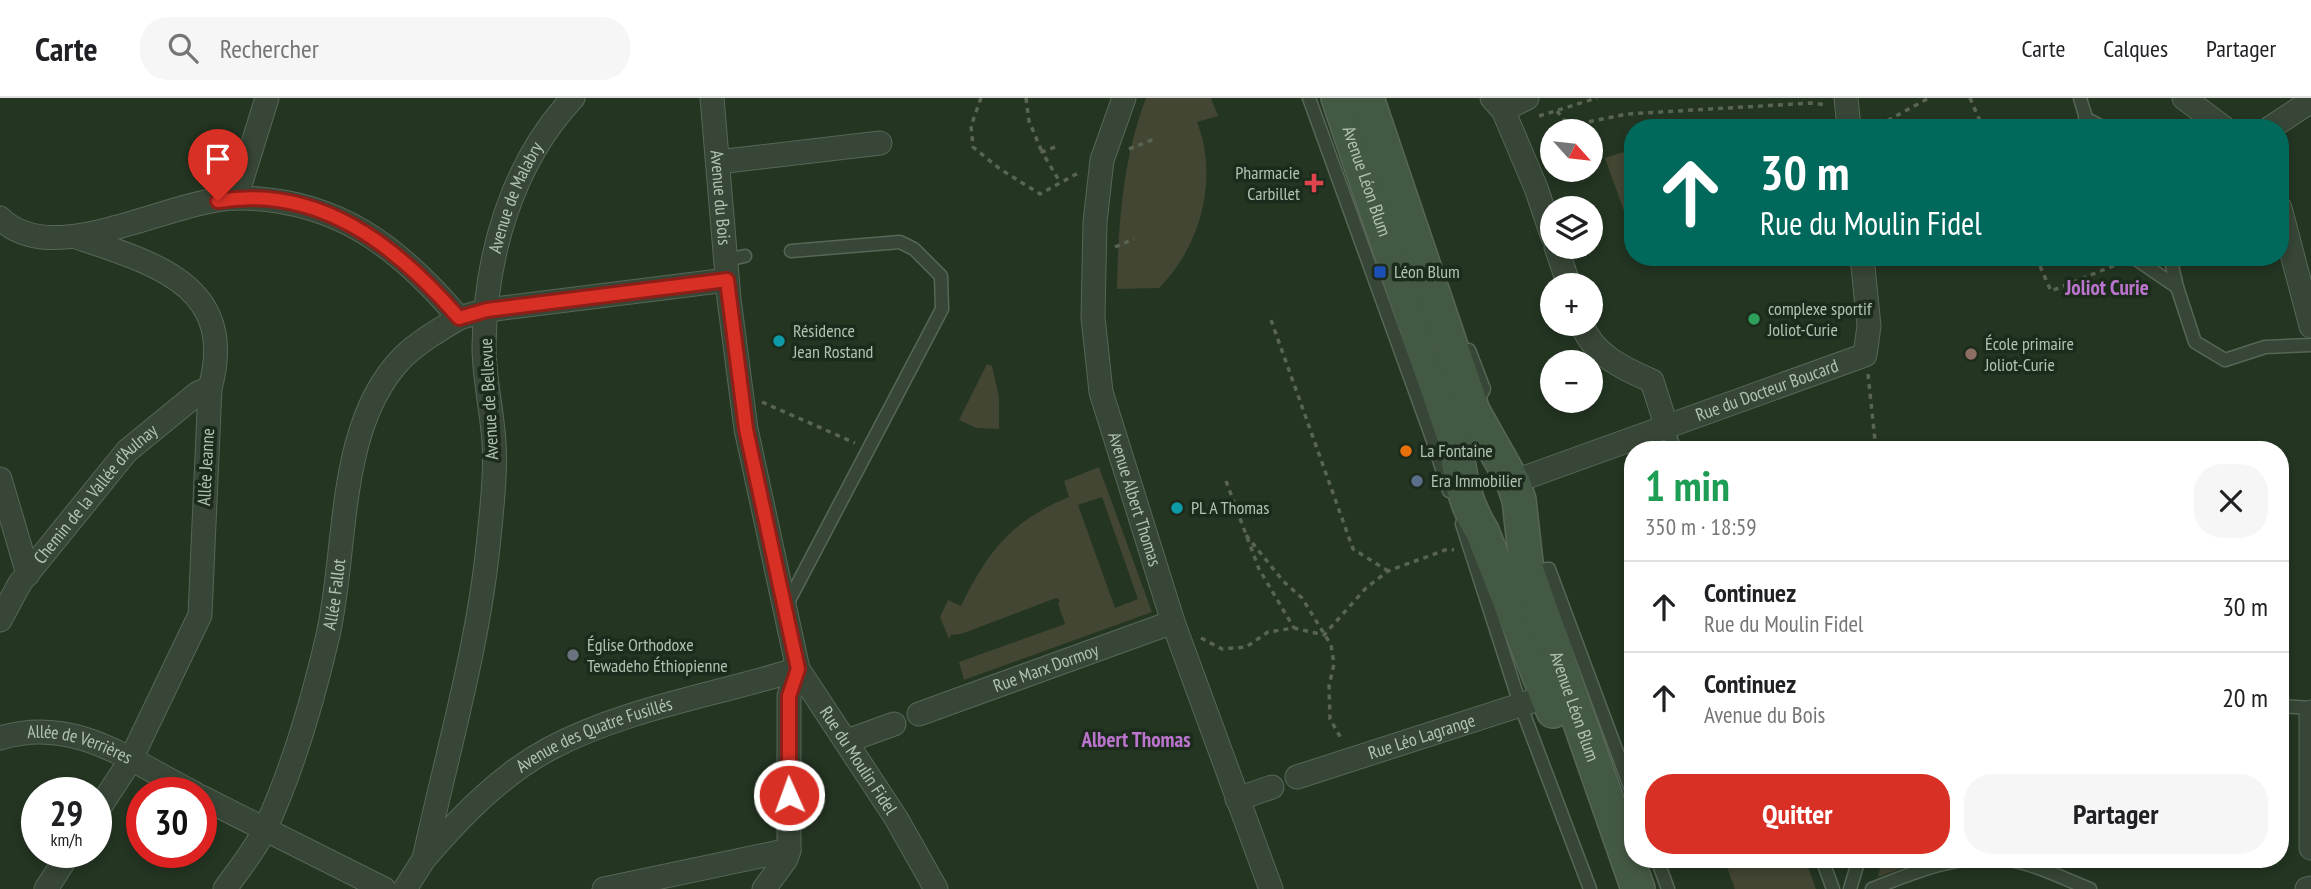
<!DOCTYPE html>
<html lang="fr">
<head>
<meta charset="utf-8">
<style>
	body { margin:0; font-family:"PT Sans Narrow",sans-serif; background:#f6f6f6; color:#202124; height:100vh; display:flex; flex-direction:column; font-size:26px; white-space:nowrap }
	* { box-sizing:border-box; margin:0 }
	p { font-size:23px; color:#757577 }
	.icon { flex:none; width:38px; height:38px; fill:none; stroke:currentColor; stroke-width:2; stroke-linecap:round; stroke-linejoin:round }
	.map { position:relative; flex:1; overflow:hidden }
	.details { position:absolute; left:1624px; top:343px; width:665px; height:427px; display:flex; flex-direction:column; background:#fff; border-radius:28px; box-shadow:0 4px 10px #0003 }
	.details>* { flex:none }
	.banner { position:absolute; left:1624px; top:21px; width:665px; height:147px; border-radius:28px; box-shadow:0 4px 10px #0003; background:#00695c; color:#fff; overflow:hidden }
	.needle { width:46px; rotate:117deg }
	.fabs { position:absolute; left:1540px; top:21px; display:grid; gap:14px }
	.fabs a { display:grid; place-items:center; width:63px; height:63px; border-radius:50%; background:#fff; box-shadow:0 4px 10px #0003; font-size:35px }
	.speed { position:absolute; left:21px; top:679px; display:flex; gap:14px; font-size:35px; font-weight:700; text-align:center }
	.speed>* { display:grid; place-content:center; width:91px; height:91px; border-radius:50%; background:#fff; box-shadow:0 4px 10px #0003; line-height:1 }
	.speed small { font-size:18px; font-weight:400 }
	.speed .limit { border:10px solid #d22; background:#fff; color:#111 }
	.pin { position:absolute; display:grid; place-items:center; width:60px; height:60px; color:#fff; margin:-72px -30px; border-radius:50% 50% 50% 0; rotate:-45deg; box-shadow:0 0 7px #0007 }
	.pin .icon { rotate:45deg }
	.me { position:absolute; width:77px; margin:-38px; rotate:358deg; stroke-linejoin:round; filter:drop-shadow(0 0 5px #0008) }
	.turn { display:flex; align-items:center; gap:24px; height:147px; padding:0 21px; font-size:32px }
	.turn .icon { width:91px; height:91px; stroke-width:2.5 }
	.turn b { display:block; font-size:49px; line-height:60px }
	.round { display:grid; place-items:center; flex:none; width:74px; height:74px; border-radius:28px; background:#f6f6f6 }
	.overview { display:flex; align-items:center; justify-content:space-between; height:119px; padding:0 21px }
	h1 { font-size:42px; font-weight:700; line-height:52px; color:#1e9e55 }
	.action { display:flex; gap:14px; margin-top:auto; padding:14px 21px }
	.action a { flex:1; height:80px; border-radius:28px; background:#d93025; color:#fff; font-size:28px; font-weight:700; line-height:80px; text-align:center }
	.action a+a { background:#f6f6f6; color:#202124 }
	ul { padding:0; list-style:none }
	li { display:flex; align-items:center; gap:21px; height:91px; padding:0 21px; border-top:2px solid #e0e0e0 }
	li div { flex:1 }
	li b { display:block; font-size:26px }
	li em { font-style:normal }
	header { display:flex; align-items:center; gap:42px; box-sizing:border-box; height:98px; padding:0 35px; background:#fff; border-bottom:2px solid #e0e0e0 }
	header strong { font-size:33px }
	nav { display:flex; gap:38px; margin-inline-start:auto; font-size:24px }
	.search { width:490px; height:63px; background:#f6f6f6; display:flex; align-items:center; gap:18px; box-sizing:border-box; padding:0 24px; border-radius:28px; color:#757577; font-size:26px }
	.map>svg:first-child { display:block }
	.green { fill:#424632; fill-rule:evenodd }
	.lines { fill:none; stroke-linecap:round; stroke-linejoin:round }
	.service-casing { stroke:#576756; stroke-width:15 }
	.minor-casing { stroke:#576756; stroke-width:25 }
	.secondary-casing { stroke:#576756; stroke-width:36 }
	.path { stroke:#5a6452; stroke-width:3.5; stroke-dasharray:5 5; stroke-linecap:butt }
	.service { stroke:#374636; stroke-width:12 }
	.minor { stroke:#374636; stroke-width:23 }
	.secondary { stroke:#445944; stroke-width:33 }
	.route-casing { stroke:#8d1f18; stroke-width:18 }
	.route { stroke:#d93025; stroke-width:12 }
	.health-dot { fill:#e0444e; stroke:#1c2b1b; stroke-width:2.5 }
	.transit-dot { fill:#1a4fb4; stroke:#1c2b1b; stroke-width:2.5 }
	.leisure-dot { fill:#2e9e5b; stroke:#1c2b1b; stroke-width:2.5 }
	.culture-dot { fill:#0f9aa8; stroke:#1c2b1b; stroke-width:2.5 }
	.education-dot { fill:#8d6e63; stroke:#1c2b1b; stroke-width:2.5 }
	.food-dot { fill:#e8710a; stroke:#1c2b1b; stroke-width:2.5 }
	.service-dot { fill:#5c6f8a; stroke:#1c2b1b; stroke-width:2.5 }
	.worship-dot { fill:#6b7280; stroke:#1c2b1b; stroke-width:2.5 }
	.labels { text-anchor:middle; stroke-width:7; stroke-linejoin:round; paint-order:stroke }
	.poi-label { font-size:18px; fill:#b1c3b0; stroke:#1c2b1b; text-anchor:start }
	.street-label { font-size:18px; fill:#b1c3b0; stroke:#1c2b1b }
	.quarter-label { font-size:21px; font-weight:bold; fill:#bb75ce; stroke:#1c2b1b }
</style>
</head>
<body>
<header>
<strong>Carte</strong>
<div class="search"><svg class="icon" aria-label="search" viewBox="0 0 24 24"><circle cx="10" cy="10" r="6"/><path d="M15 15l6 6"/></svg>Rechercher</div>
<nav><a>Carte</a><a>Calques</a><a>Partager</a></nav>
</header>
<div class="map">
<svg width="2311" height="791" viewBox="0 0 2311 791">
	<rect width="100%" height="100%" fill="#243522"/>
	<g class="green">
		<path d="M 1146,0 L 1211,0 L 1218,18 L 1197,24 C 1219,80 1201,148 1159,190 L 1117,191 C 1118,127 1123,60 1146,0 Z"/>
		<polygon points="1633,51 1633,138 1605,60"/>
		<polygon points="987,266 992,268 999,299 999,331 976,330 959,322"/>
		<path d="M 1099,369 L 1152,514 L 964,582 L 959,564 L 1065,526 L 1058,506 L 1060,502 L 1056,500 L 961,536 L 951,537 L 949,541 L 940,519 L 948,502 L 961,508 C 988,453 1011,423 1069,399 L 1064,383 ZM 1102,399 L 1138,501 L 1115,510 L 1078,407 Z"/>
		<polygon points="1724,761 1805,761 1816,791 1735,791"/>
		<polygon points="1882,761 1912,761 1911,767 1878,779"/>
	</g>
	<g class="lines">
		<g class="service-casing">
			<g id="service">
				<polyline points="1309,0 1432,340 1438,341"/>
				<polyline points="2080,0 2089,30"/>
				<polyline points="2085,20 2104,30"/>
				<polyline points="2133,159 2177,189 2170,159"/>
				<polyline points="726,162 745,158"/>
				<polyline points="2177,189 2195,244 2225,262 2265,249 2311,247"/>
				<polyline points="1469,252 1484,291 1476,306"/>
				<polyline points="1667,330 1675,352"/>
				<polyline points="1432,340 1449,393"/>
				<polyline points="1462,426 1520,606 1590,791"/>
				<polyline points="1527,473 1549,471 1633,697"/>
				<polyline points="785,510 942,211 941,178 914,151 900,144 791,153"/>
				<polyline points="2280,608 2311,610"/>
				<polyline points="1657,761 1668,791"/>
				<polyline points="1822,761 1833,791"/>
				<polyline points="1850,791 1859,761"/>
				<path d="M 1872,791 C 1914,774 1962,754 2009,762 C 2036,766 2064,781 2090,791"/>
			</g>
		</g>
		<g class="minor-casing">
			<g id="minor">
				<path id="s1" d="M 712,0 L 729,201 L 746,331 L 798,571 L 896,720 L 936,791"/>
				<path id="s2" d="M 1124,0 L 1102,62 L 1095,124 L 1093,219 L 1101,294 L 1173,524 L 1271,791"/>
				<polyline points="1492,0 1503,12 1527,0"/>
				<polyline points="1846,0 1849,30"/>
				<polyline points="2184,0 2224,30"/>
				<polyline points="1503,12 1536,90 1552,137"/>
				<polyline points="2270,30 2311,3"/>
				<polyline points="718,64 880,45"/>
				<polyline points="236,100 267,0"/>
				<polyline points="2280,110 2311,228"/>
				<path d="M 0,120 C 54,174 172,99 239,100 C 337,101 399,149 459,220 L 487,212 L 727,182"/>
				<path d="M 79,140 C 157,166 238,189 210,290 L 200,517 L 130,663 L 96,715"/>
				<polyline points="1556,149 1569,187"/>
				<path d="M 1582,226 C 1592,256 1624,271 1652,283 L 1667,330"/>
				<polyline points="0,381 28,476"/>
				<path id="s3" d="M 1513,384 L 1865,257 L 1869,228 L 1862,159"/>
				<path id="s4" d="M 0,522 L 20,485 L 127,353 L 198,295 L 210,290"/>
				<polyline points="2311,614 2311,750"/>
				<path id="s5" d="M 919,616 L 1173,524"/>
				<path id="s6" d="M 0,640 C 74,617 130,663 194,695"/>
				<polyline points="847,643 894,626"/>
				<path id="s7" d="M 1297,679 L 1548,598"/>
				<polyline points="201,699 384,791"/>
				<polyline points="1237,701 1272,689"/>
				<path id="s8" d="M 426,759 C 461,718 501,677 549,651 C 626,610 717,597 798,571"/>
				<polyline points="46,791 70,754"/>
				<path id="s9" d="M 225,791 C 239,771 256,751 266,729 C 294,668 313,602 328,537 C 348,449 336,327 403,259 C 420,243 439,232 459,220"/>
				<path id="s10" d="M 405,791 L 424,761 C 447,655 479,547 489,439 C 492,408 496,375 494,344 C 492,312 484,280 484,249 C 485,160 511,66 573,0"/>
				<polyline points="604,791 789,752"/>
				<polyline points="764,791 786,761 789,752 789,598 798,571"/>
				<polyline points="2307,791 2311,790"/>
			</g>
		</g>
		<g class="secondary-casing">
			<g id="secondary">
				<path id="s11" d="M 1338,0 L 1456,345 C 1459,377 1465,406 1482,433 L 1553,613"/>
				<path id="s12" d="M 1367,0 L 1473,313 L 1513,384 L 1519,402 L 1527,473 L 1638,791"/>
			</g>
		</g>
		<g class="path">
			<polyline points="981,0 971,28 973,49 1000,71 1040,96 1080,74"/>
			<polyline points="1026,0 1029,23 1042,54"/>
			<polyline points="1970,0 1983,30"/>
			<polyline points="1557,13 1568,28 1627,16 1811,5 1827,7"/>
			<polyline points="1539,18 1597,0"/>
			<polyline points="1868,26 1885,24 1929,0"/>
			<polyline points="1055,49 1042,54 1060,84"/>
			<polyline points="1129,51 1157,40"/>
			<polyline points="1115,149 1134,141"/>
			<polyline points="2036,159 2051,193 2118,166"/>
			<polyline points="1271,222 1353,451 1388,473"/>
			<polyline points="1868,276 1876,352"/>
			<polyline points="762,304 855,345"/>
			<polyline points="1226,383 1259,471 1294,530"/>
			<polyline points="1246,437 1283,483 1302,500 1331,547 1334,566 1329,588 1330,621 1342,642"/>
			<polyline points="1201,540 1222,551 1246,549 1268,534 1294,530 1324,537 1366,490 1388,473 1448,451 1454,452"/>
		</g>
		<use href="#service" class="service"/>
		<use href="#minor" class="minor"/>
		<use href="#secondary" class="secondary"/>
	</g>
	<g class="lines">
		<g class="route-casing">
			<path id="route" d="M 218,103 C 319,86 397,148 459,220 L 487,212 L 727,182 L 746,331 L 798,571 L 789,598 L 789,697"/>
		</g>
		<use href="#route" class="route"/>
	</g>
	<path class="health-dot" d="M1310.5 74.5h7v7h7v7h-7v7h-7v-7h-7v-7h7z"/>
	<rect class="transit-dot" x="1373" y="167" width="14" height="14" rx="3.5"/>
	<circle class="leisure-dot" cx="1754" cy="221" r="7"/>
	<g class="culture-dot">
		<circle cx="779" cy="243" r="7"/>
		<circle cx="1177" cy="410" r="7"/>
	</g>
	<circle class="education-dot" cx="1971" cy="256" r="7"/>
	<circle class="food-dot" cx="1406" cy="353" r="7"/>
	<circle class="service-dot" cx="1417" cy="383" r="7"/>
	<circle class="worship-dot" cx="573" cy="557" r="7"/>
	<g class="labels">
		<g class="poi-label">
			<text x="1300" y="81" text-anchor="end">Pharmacie<tspan x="1300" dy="21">Carbillet</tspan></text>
			<text x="1394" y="180">Léon Blum</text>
			<text x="1768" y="217">complexe sportif<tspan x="1768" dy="21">Joliot-Curie</tspan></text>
			<text x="793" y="239">Résidence<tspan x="793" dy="21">Jean Rostand</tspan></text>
			<text x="1985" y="252">École primaire<tspan x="1985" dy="21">Joliot-Curie</tspan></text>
			<text x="1420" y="359">La Fontaine</text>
			<text x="1431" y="389">Era Immobilier</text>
			<text x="1191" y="416">PL A Thomas</text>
			<text x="587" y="553">Église Orthodoxe<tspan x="587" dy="21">Tewadeho Éthiopienne</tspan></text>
		</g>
		<g class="street-label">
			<text dy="6" stroke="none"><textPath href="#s11" startOffset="88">Avenue Léon Blum</textPath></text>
			<text dy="6" stroke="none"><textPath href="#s1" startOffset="100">Avenue du Bois</textPath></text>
			<text dy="6" stroke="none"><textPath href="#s10" startOffset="709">Avenue de Malabry</textPath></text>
			<text dy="6" stroke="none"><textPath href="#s3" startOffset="270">Rue du Docteur Boucard</textPath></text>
			<text transform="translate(489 301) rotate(-93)" y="6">Avenue de Bellevue</text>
			<text transform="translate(206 369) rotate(-87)" y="6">Allée Jeanne</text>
			<text dy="6" stroke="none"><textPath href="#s4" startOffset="159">Chemin de la Vallée d'Aulnay</textPath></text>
			<text dy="6" stroke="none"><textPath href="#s2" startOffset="411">Avenue Albert Thomas</textPath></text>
			<text dy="6" stroke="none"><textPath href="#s9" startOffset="318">Allée Fallot</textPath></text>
			<text dy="6" stroke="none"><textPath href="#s5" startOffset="135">Rue Marx Dormoy</textPath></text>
			<text dy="6" stroke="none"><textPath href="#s12" startOffset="646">Avenue Léon Blum</textPath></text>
			<text dy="6" stroke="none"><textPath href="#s7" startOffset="131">Rue Léo Lagrange</textPath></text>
			<text dy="6" stroke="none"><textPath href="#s8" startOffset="212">Avenue des Quatre Fusillés</textPath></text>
			<text dy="6" stroke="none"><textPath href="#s6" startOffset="82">Allée de Verrières</textPath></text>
			<text dy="6" stroke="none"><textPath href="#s1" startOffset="688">Rue du Moulin Fidel</textPath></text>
		</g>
		<g class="quarter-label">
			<text x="2107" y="197">Joliot Curie</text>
			<text x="1136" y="649">Albert Thomas</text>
		</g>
	</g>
</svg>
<div class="fabs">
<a><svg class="needle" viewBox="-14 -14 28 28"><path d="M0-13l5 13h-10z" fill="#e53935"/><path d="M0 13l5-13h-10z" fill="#757577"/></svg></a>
<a><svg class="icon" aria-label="layers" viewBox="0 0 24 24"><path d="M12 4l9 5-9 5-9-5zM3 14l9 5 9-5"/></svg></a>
<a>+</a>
<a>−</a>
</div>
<div class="speed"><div>29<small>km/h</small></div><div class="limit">30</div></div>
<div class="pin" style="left:218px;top:103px;background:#d93025"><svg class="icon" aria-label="arrive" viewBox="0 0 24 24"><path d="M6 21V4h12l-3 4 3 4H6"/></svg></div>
<svg class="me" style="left:789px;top:697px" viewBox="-20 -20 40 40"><circle r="17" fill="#d93025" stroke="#fff" stroke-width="3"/><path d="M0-11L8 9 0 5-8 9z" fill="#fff"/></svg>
<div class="banner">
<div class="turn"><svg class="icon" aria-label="ahead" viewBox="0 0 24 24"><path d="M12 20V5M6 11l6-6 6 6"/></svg><div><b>30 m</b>Rue du Moulin Fidel</div></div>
</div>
<section class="details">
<div class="overview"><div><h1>1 min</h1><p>350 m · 18:59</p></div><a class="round"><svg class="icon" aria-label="close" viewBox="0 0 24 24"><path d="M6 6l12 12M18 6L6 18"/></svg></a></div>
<ul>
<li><svg class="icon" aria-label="ahead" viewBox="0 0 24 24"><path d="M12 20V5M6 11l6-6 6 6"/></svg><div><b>Continuez</b><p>Rue du Moulin Fidel</p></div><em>30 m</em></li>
<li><svg class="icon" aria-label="ahead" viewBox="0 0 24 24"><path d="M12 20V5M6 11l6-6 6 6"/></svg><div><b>Continuez</b><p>Avenue du Bois</p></div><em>20 m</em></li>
</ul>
<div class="action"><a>Quitter</a><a>Partager</a></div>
</section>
</div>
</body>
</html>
